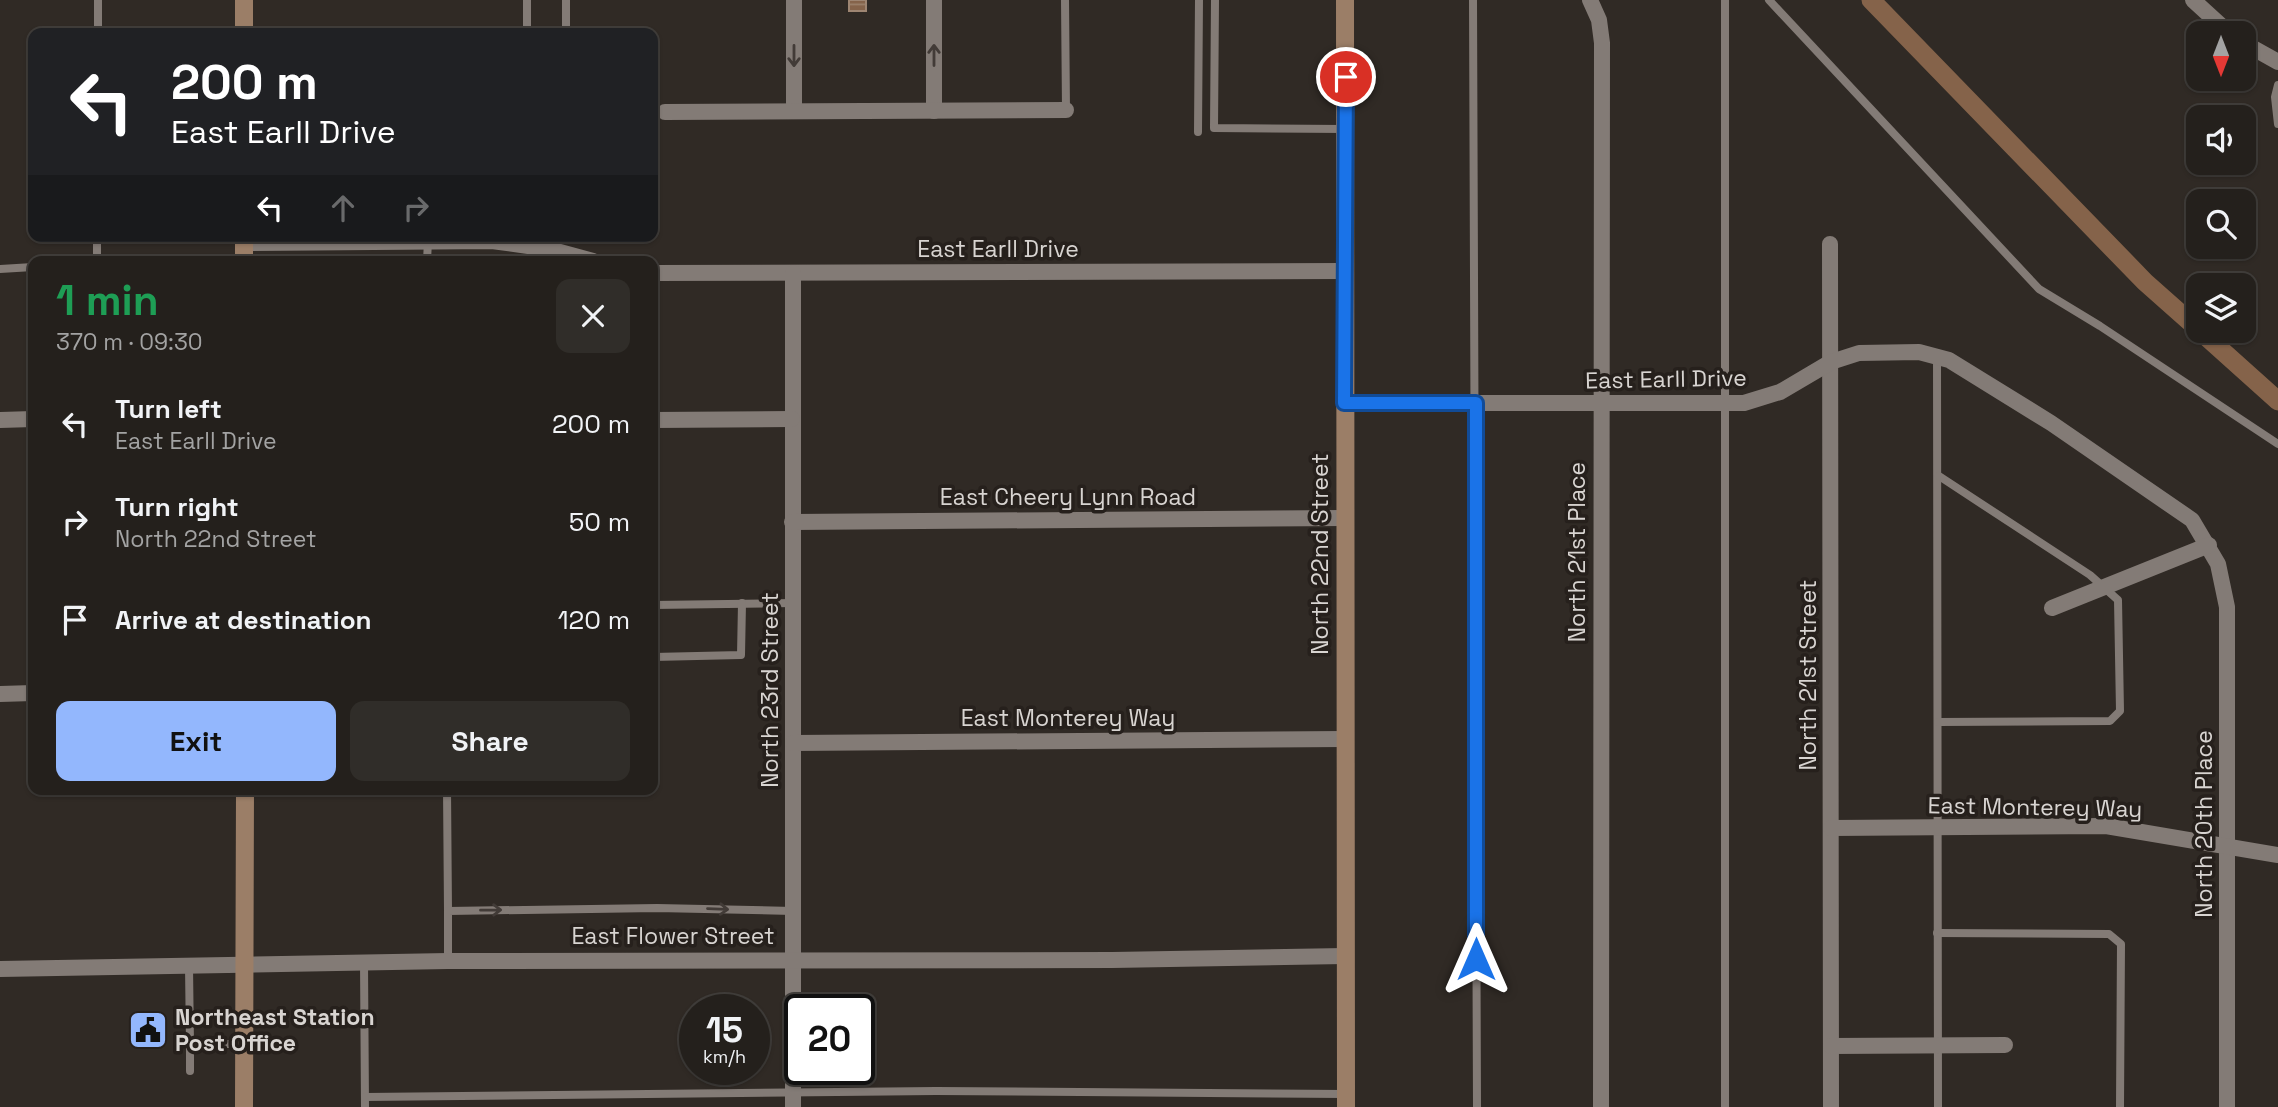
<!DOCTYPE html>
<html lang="en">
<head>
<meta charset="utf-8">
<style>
	body { margin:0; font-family:"Space Grotesk",sans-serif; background:#302d29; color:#f1f3f6; height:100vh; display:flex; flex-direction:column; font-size:26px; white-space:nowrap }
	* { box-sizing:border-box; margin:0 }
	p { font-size:23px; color:#a3a3a3 }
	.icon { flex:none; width:38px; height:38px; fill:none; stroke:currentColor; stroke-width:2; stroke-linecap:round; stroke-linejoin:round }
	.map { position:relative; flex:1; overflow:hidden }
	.sheet { position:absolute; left:28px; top:256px; width:630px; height:539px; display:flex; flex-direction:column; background:#24201c; border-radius:14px; box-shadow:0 2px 5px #0004,0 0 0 2px #413e3b }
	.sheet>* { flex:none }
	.top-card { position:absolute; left:28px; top:28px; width:630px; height:214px; border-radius:14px; box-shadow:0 2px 5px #0004,0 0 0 2px #413e3b; background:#202124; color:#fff; overflow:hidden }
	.needle { width:46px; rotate:180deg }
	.controls { position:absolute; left:2186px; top:21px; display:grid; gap:14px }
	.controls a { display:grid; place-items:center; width:70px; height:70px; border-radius:14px; background:#24201c; box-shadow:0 2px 5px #0004,0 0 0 2px #413e3b; font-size:35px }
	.speed { position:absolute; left:679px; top:994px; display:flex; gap:14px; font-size:35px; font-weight:700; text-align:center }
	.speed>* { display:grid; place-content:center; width:91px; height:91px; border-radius:50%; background:#24201c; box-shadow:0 2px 5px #0004,0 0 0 2px #413e3b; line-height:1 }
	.speed small { font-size:18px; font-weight:400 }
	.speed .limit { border:4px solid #111; border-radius:10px; background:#fff; color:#111 }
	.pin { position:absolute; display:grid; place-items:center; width:60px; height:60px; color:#fff; margin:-30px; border:4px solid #fff; border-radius:50%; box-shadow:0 2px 7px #0007 }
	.me { position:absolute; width:77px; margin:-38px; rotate:0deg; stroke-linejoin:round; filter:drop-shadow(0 0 5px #0008) }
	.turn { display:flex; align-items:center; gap:24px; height:147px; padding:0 28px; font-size:32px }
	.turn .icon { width:91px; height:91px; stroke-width:2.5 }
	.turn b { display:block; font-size:49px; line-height:60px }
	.lanes { display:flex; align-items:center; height:66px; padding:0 28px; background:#0003; justify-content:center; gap:35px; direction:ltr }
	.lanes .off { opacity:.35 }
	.round { display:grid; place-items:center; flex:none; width:74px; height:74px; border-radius:14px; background:#302d29 }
	.headline { display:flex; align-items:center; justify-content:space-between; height:119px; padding:0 28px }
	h1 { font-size:42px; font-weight:600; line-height:52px; color:#1e9e55 }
	.cta { display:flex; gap:14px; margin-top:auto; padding:14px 28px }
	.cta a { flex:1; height:80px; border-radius:14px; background:#93b7fd; color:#111; font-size:28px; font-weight:600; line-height:80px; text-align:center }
	.cta a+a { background:#302d29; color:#f1f3f6 }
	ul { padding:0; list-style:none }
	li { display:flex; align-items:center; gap:21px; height:98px; padding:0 28px }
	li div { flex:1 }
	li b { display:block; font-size:26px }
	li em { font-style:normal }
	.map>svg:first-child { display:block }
	.water { fill:url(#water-rules); stroke:#9e8572; stroke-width:2 }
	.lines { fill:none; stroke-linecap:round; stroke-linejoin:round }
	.canal { stroke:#85634a; stroke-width:19 }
	.lane { stroke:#837b76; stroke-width:8 }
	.street { stroke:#837b76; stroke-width:16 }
	.secondary { stroke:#9b7e67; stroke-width:18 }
	.oneway { stroke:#423b37 }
	.route-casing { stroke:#114b97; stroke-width:18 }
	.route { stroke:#1a73e8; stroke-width:12 }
	.labels { text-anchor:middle; stroke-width:7; stroke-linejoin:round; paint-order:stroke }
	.street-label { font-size:23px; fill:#d8d4d1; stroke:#26201c }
	.poi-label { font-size:23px; font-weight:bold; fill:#d8d4d1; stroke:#26201c; text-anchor:start }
</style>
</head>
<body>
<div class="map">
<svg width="2278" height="1107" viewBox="0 0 2278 1107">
	<defs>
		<pattern id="water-rules" width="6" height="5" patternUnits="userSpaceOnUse" patternTransform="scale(1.75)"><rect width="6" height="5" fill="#85634a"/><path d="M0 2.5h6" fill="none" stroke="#9b806b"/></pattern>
	</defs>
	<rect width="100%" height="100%" fill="#302a25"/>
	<rect class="water" x="849" y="0" width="17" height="11"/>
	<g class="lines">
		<g class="canal">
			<polyline points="1871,0 2145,282 2198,329"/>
			<polyline points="2200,331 2278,401"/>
		</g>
		<g class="lane">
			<polyline points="566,0 566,33"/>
			<polyline points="1065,0 1066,110"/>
			<polyline points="1215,0 1214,128 1346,129"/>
			<polyline points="1473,0 1477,1107"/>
			<polyline points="1769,0 2039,289 2100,326 2278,444"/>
			<polyline points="98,33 98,0"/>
			<polyline points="527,33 527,0"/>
			<polyline points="2278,85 2275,97 2278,124"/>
			<polyline points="1198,132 1199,0"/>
			<polyline points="97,236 97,261"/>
			<polyline points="427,261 428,241"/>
			<polyline points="0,269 33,267"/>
			<polyline points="1937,356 1938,1107"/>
			<polyline points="653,605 793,603"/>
			<polyline points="653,657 741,655 742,603"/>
			<polyline points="1938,722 2110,721 2120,711 2118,600 2090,575 1939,476"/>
			<polyline points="447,789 448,911"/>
			<polyline points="1937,933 2109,934 2121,944 2120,1107"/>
			<polyline points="448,961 448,911 657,908 793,911"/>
			<polyline points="364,962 365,1107"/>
			<polyline points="189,966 190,1044 245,1044"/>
			<polyline points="190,1044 190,1071"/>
			<polyline points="365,1097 936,1091 1346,1094"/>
			<polyline points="1725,1107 1725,0"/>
		</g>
		<g class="street">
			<polyline points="794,0 794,111"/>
			<polyline points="1590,0 1599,20 1602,43 1601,1107"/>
			<polyline points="2193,0 2229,33"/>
			<polyline points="2244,43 2278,62"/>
			<polyline points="934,111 934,0"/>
			<polyline points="665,112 1066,110"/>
			<polyline points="244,243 492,241 549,249 593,261"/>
			<polyline points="1830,244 1831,1107"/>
			<polyline points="653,273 1344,271"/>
			<polyline points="793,273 793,1107"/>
			<polyline points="1344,403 1744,403 1780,392 1831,362 1859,353 1919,352 1949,360 2051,423 2192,520 2218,564 2227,607 2227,1107"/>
			<polyline points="0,420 33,419"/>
			<polyline points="653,420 792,419"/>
			<polyline points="792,522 1344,518"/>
			<polyline points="2052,608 2209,545"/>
			<polyline points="0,694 33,693"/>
			<polyline points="793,743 1344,739"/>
			<polyline points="1831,828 2106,826 2278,855"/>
			<polyline points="0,969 448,961 1112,960 1345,956"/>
			<polyline points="1831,1046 2005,1045"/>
		</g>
		<g class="secondary">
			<polyline points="244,0 244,33"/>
			<polyline points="1345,0 1346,1107"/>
			<polyline points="244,236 244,261"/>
			<polyline points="244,1107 245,789"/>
		</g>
	</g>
	<defs><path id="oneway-shaft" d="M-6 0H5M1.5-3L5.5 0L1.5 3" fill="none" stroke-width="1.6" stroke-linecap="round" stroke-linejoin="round" transform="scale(1.75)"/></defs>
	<g class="oneway">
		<use href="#oneway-shaft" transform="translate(934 55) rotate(-90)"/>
		<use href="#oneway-shaft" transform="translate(794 56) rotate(90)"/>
		<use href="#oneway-shaft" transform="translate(718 909) rotate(2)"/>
		<use href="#oneway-shaft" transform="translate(491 910) rotate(-1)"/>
	</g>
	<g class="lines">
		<g class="route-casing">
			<polyline id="route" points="1346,77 1344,403 1476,403 1476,959"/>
		</g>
		<use href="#route" class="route"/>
	</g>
	<defs>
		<g id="civic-square" transform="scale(2.0125)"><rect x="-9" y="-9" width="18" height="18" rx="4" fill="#93b7fd" stroke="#26201c"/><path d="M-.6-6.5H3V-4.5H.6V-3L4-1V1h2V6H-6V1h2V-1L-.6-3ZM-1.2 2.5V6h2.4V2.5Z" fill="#111"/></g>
	</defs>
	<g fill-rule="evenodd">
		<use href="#civic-square" x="148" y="1030"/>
	</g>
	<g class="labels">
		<g class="street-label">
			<text x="998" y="257">East Earll Drive</text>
			<text transform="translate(1666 379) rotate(-1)" y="8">East Earll Drive</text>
			<text x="1068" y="505">East Cheery Lynn Road</text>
			<text transform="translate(1577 552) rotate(-90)" y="8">North 21st Place</text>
			<text transform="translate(1320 554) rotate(-90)" y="8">North 22nd Street</text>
			<text transform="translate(1808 675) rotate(-90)" y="8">North 21st Street</text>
			<text transform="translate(770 690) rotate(-90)" y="8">North 23rd Street</text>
			<text x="1068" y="726">East Monterey Way</text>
			<text transform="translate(2035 807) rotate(1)" y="8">East Monterey Way</text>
			<text transform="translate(2204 824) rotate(-90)" y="8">North 20th Place</text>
			<text x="673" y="944">East Flower Street</text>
		</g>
		<g class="poi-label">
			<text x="175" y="1025">Northeast Station<tspan x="175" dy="26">Post Office</tspan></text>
		</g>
	</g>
</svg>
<div class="controls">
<a><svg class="needle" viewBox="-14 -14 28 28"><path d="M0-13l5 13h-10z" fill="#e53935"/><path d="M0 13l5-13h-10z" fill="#a3a3a3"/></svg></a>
<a><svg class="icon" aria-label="sound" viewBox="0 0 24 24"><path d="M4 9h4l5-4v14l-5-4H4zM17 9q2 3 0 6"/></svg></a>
<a><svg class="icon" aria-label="search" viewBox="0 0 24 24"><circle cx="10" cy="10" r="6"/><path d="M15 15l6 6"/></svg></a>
<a><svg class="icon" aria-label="layers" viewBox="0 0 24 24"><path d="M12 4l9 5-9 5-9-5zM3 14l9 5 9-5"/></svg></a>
</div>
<div class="speed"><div>15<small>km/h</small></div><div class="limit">20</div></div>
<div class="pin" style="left:1346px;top:77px;background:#d93025"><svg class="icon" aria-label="arrive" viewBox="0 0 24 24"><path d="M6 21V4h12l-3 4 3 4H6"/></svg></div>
<svg class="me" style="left:1476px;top:959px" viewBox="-20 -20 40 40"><path d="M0-17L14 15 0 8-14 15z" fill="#1a73e8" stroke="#fff" stroke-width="4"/></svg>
<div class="top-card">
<div class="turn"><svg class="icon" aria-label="left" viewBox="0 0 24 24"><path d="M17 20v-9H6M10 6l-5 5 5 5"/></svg><div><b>200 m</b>East Earll Drive</div></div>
<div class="lanes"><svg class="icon" aria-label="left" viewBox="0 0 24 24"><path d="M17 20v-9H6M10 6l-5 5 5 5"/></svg><svg class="icon off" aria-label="ahead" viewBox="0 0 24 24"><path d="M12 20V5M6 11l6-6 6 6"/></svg><svg class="icon off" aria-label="right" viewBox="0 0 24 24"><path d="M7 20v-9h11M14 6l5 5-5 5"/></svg></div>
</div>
<section class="sheet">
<div class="headline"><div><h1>1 min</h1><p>370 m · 09:30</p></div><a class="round"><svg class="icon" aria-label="close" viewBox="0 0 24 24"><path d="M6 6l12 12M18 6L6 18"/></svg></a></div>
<ul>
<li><svg class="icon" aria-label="left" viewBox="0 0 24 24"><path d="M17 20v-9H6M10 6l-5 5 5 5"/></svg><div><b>Turn left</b><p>East Earll Drive</p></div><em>200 m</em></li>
<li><svg class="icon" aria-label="right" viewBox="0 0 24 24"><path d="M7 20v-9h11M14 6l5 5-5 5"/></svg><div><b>Turn right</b><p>North 22nd Street</p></div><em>50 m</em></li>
<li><svg class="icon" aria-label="arrive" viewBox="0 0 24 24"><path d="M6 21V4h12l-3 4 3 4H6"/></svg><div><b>Arrive at destination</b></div><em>120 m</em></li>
</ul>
<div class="cta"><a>Exit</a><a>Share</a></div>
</section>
</div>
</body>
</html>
